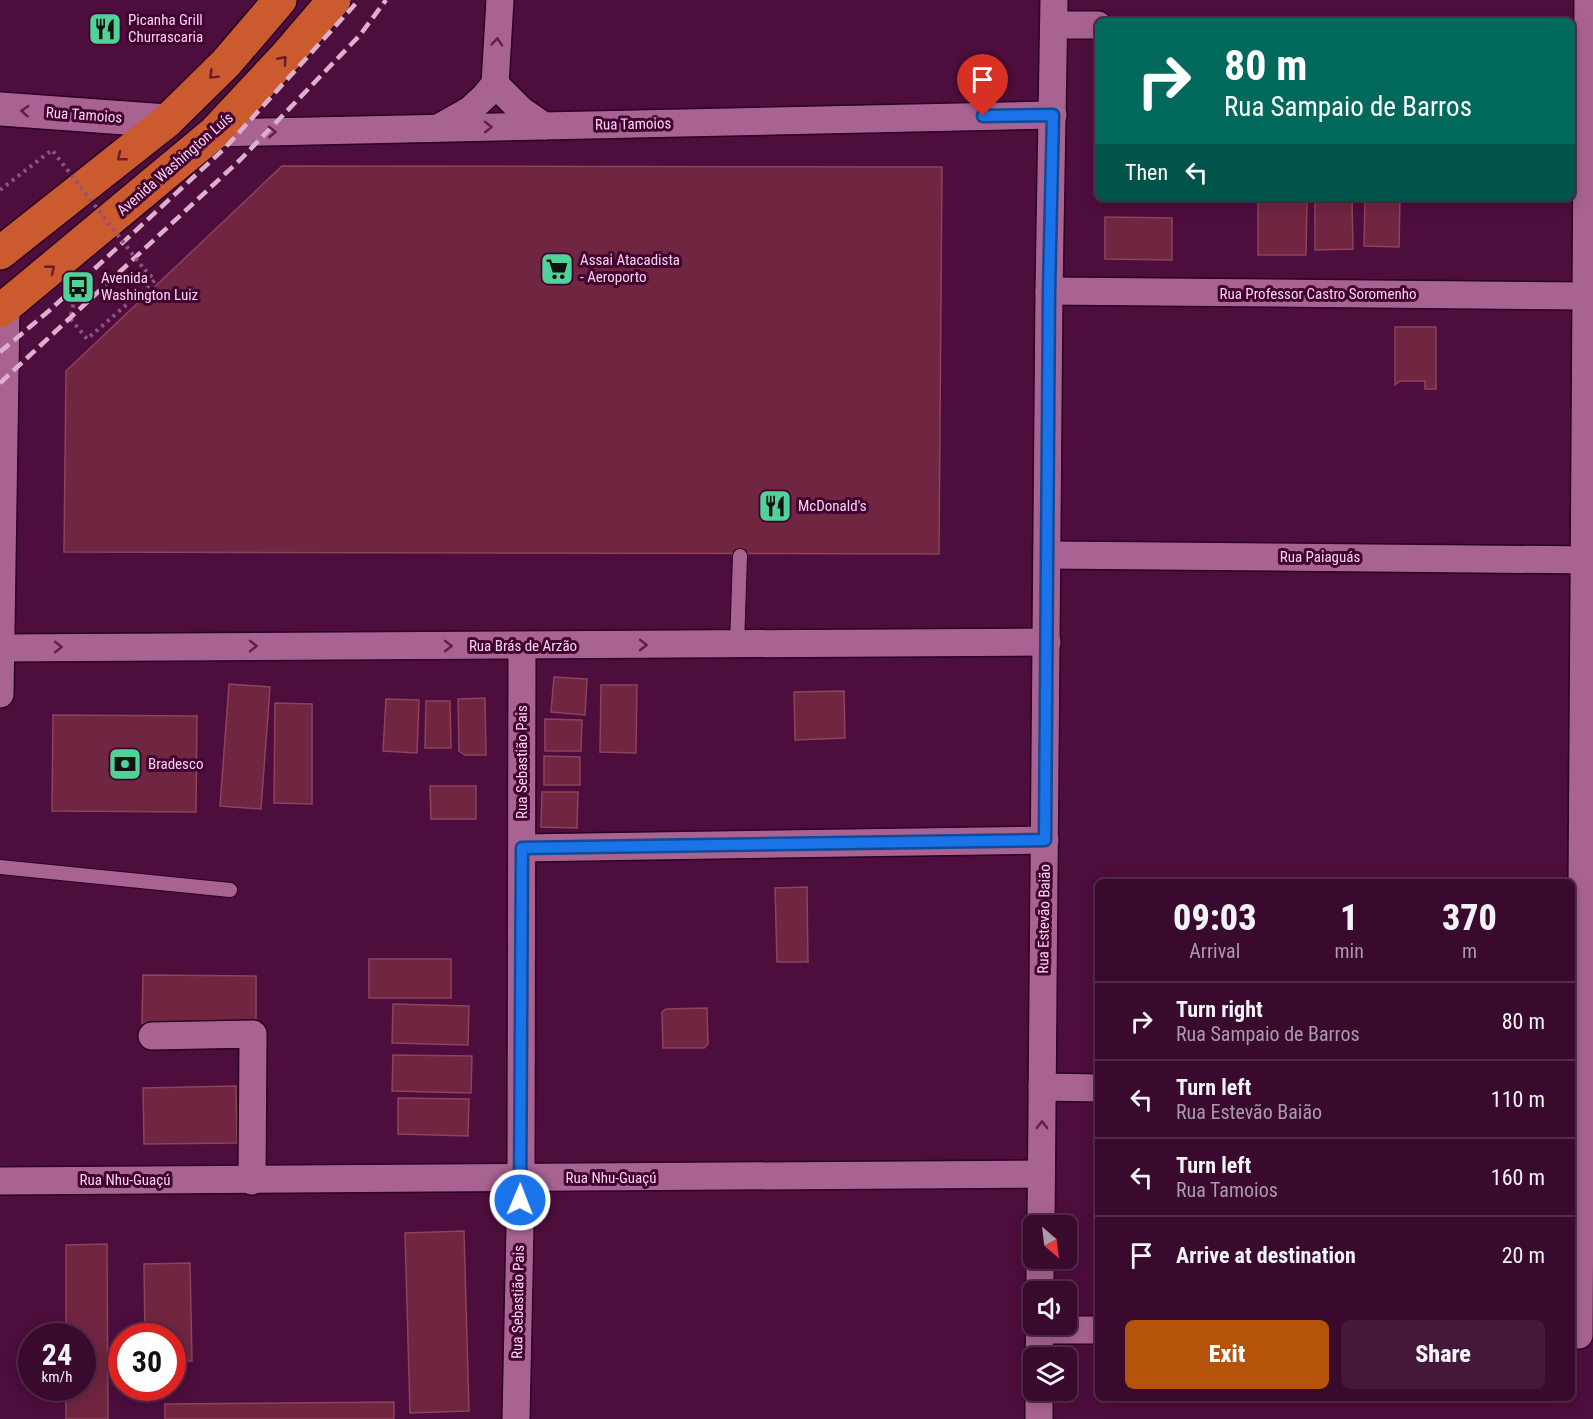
<!DOCTYPE html>
<html lang="en">
<head>
<meta charset="utf-8">
<style>
	body { margin:0; font-family:"Roboto Condensed",sans-serif; background:#45183a; color:#f1f3f6; height:100vh; display:flex; flex-direction:column; font-size:22px; white-space:nowrap }
	* { box-sizing:border-box; margin:0 }
	p { font-size:20px; color:#ab9aaa }
	.icon { flex:none; width:33px; height:33px; fill:none; stroke:currentColor; stroke-width:2; stroke-linecap:round; stroke-linejoin:round }
	.map { position:relative; flex:1; overflow:hidden }
	.details { position:absolute; left:1095px; top:879px; width:480px; height:522px; display:flex; flex-direction:column; background:#3a0a2e; border-radius:9px; box-shadow:0 3px 15px #0003,0 0 0 2px #542b4a }
	.details>* { flex:none }
	.banner { position:absolute; left:1095px; top:18px; width:480px; height:183px; border-radius:9px; box-shadow:0 3px 15px #0003,0 0 0 2px #542b4a; background:#00695c; color:#fff; overflow:hidden }
	.needle { width:39px; rotate:152deg }
	.fabs { position:absolute; left:1023px; top:1215px; display:grid; gap:12px }
	.fabs a { display:grid; place-items:center; width:54px; height:54px; border-radius:9px; background:#3a0a2e; box-shadow:0 3px 15px #0003,0 0 0 2px #542b4a; font-size:30px }
	.speed { position:absolute; left:18px; top:1323px; display:flex; gap:12px; font-size:30px; font-weight:700; text-align:center }
	.speed>* { display:grid; place-content:center; width:78px; height:78px; border-radius:50%; background:#3a0a2e; box-shadow:0 3px 15px #0003,0 0 0 2px #542b4a; line-height:1 }
	.speed small { font-size:15px; font-weight:400 }
	.speed .limit { border:9px solid #d22; background:#fff; color:#111 }
	.pin { position:absolute; display:grid; place-items:center; width:51px; height:51px; color:#fff; margin:-62px -26px; border-radius:50% 50% 50% 0; rotate:-45deg; box-shadow:0 0 6px #0007 }
	.pin .icon { rotate:45deg }
	.me { position:absolute; width:66px; margin:-33px; rotate:1deg; stroke-linejoin:round; filter:drop-shadow(0 0 4px #0008) }
	.turn { display:flex; align-items:center; gap:21px; height:126px; padding:0 30px; font-size:27px }
	.turn .icon { width:78px; height:78px; stroke-width:2.5 }
	.turn b { display:block; font-size:42px; line-height:51px }
	.then { display:flex; align-items:center; height:57px; padding:0 30px; background:#0003; gap:12px; font-size:22px }
	.eta { display:flex; justify-content:space-evenly; align-items:center; height:102px; text-align:center }
	.eta b { font-size:36px; font-weight:800; line-height:42px }
	.action { display:flex; gap:12px; margin-top:auto; padding:12px 30px }
	.action a { flex:1; height:69px; border-radius:9px; background:#b45309; color:#fff; font-size:24px; font-weight:800; line-height:69px; text-align:center }
	.action a+a { background:#45183a; color:#f1f3f6 }
	ul { padding:0; list-style:none }
	li { display:flex; align-items:center; gap:18px; height:78px; padding:0 30px; border-top:2px solid #542b4a }
	li div { flex:1 }
	li b { display:block; font-size:22px }
	li em { font-style:normal }
	.map>svg:first-child { display:block }
	.building { fill:#702541; stroke:#8f425c; stroke-width:1.5 }
	.lines { fill:none; stroke-linecap:round; stroke-linejoin:round }
	.lane-casing { stroke:#2b0020; stroke-width:16 }
	.street-casing { stroke:#2b0020; stroke-width:30 }
	.secondary-casing { stroke:#2b0020; stroke-width:36 }
	.highway-casing { stroke:#2b0020; stroke-width:36 }
	.path { stroke:#8c547c; stroke-width:4; stroke-dasharray:3 4.5; stroke-linecap:butt }
	.lane { stroke:#a96392; stroke-width:14 }
	.street { stroke:#a96392; stroke-width:27 }
	.secondary { stroke:#a96392; stroke-width:33 }
	.highway { stroke:#cb5b2f; stroke-width:33 }
	.rail { stroke:#ddb1ce; stroke-width:4.5; stroke-dasharray:12 6; stroke-linecap:butt }
	.path-bridge { stroke:#8c547c; stroke-width:4; stroke-dasharray:3 4.5; stroke-linecap:butt }
	.oneway { stroke:#601e4f }
	.oneway2 { stroke:#6a1c31 }
	.route-casing { stroke:#114b97; stroke-width:15 }
	.route { stroke:#1a73e8; stroke-width:10 }
	.labels { text-anchor:middle; stroke-width:6; stroke-linejoin:round; paint-order:stroke }
	.poi-label { font-size:15px; fill:#fcd4ed; stroke:#410132; text-anchor:start }
	.street-label { font-size:15px; fill:#fcd4ed; stroke:#410132 }
</style>
</head>
<body>
<div class="map">
<svg width="1593" height="1419" viewBox="0 0 1593 1419">
	<rect width="100%" height="100%" fill="#4d0d3d"/>
	<g class="building">
		<polygon points="282,166 942,167 939,554 64,552 66,371"/>
		<polygon points="1258,198 1307,198 1306,255 1258,255"/>
		<polygon points="1315,198 1352,198 1353,249 1315,250"/>
		<polygon points="1365,198 1400,198 1399,247 1364,246"/>
		<polygon points="1105,217 1172,218 1172,260 1105,259"/>
		<polygon points="1395,327 1436,327 1436,389 1425,389 1425,381 1400,381 1395,385"/>
		<polygon points="554,677 587,679 585,715 551,712"/>
		<polygon points="229,684 270,687 261,809 220,806"/>
		<polygon points="601,685 637,685 636,753 600,752"/>
		<polygon points="844,691 845,738 795,740 794,692"/>
		<polygon points="485,698 486,755 465,755 459,751 458,699"/>
		<polygon points="386,699 419,700 417,753 383,751"/>
		<polygon points="426,701 450,701 451,748 425,748"/>
		<polygon points="275,703 312,704 312,804 274,803"/>
		<polygon points="53,715 197,716 196,812 52,811"/>
		<polygon points="545,719 582,720 581,751 545,751"/>
		<polygon points="544,756 580,757 580,785 544,785"/>
		<polygon points="430,786 476,786 476,819 431,819"/>
		<polygon points="542,792 578,792 577,828 541,827"/>
		<polygon points="807,887 808,962 777,962 775,888"/>
		<rect x="369" y="959" width="82" height="39"/>
		<polygon points="143,975 256,976 256,1024 142,1023"/>
		<polygon points="393,1004 469,1006 468,1045 392,1043"/>
		<polygon points="707,1008 708,1044 704,1048 663,1048 662,1012 666,1009"/>
		<polygon points="393,1055 472,1056 471,1093 392,1091"/>
		<polygon points="236,1086 237,1143 144,1144 143,1088"/>
		<polygon points="398,1098 469,1099 468,1136 398,1134"/>
		<rect x="1095" y="1125" width="3" height="84"/>
		<polygon points="464,1231 469,1411 410,1413 405,1233"/>
		<polygon points="107,1244 108,1419 66,1419 66,1388 82,1388 82,1336 66,1336 66,1245"/>
		<polygon points="190,1263 192,1361 172,1361 172,1336 145,1336 144,1264"/>
		<polygon points="394,1402 394,1419 165,1419 165,1404"/>
	</g>
	<g class="lines">
		<g class="lane-casing">
			<g id="lane">
				<polyline points="737,645 740,556"/>
				<polyline points="0,867 230,890"/>
			</g>
		</g>
		<g class="street-casing">
			<g id="street">
				<polyline points="1054,25 1098,25"/>
				<polyline points="495,84 521,110 544,126"/>
				<polyline points="440,127 470,110 485,96 495,84 500,0"/>
				<polyline points="214,133 1053,115"/>
				<polyline points="1049,291 1586,296"/>
				<polyline points="1048,555 1593,560"/>
				<polyline points="0,648 1047,642"/>
				<polyline points="0,694 6,306"/>
				<polyline points="522,848 1045,840"/>
				<polyline points="152,1036 253,1034 252,1181"/>
				<polyline points="1042,1087 1098,1088"/>
				<polyline points="0,1181 1041,1174"/>
				<polyline points="1041,1226 1049,291 1054,0"/>
				<polyline points="1040,1292 1040,1258"/>
				<polyline points="1039,1330 1098,1330"/>
				<polyline points="1579,1335 1588,0"/>
				<polyline points="1039,1358 1040,1324"/>
				<polyline points="516,1419 521,1178 522,646"/>
				<polyline points="1039,1419 1039,1390"/>
			</g>
		</g>
		<g class="secondary-casing">
			<polyline id="secondary" points="0,109 167,121"/>
		</g>
		<g class="highway-casing">
			<g id="highway">
				<polyline points="0,253 167,121 226,63 280,0"/>
				<polyline points="0,311 214,133 286,56 334,0"/>
			</g>
		</g>
		<polyline class="path" points="77,290 70,318 87,339 155,280 144,269"/>
		<use href="#lane" class="lane"/>
		<use href="#street" class="street"/>
		<use href="#secondary" class="secondary"/>
		<use href="#highway" class="highway"/>
		<g class="rail">
			<polyline points="0,352 50,310 225,148 359,0"/>
			<polyline points="0,383 240,160 360,35 386,0"/>
		</g>
		<polyline class="path-bridge" points="0,190 52,150 144,269"/>
	</g>
	<defs><path id="oneway-chevron" d="M-2-3.5L2.5 0L-2 3.5" fill="none" stroke-width="1.6" stroke-linecap="round" stroke-linejoin="round" transform="scale(1.5)"/></defs>
	<g class="oneway">
		<use href="#oneway-chevron" transform="translate(497 42) rotate(-86)"/>
		<use href="#oneway-chevron" transform="translate(25 111) rotate(-176)"/>
		<use href="#oneway-chevron" transform="translate(488 127) rotate(-1)"/>
		<use href="#oneway-chevron" transform="translate(272 132) rotate(-1)"/>
		<use href="#oneway-chevron" transform="translate(643 645)"/>
		<use href="#oneway-chevron" transform="translate(253 646)"/>
		<use href="#oneway-chevron" transform="translate(448 646)"/>
		<use href="#oneway-chevron" transform="translate(58 647) rotate(-1)"/>
		<use href="#oneway-chevron" transform="translate(1042 1125) rotate(-89)"/>
	</g>
	<g class="oneway2">
		<use href="#oneway-chevron" transform="translate(283 60) rotate(-48)"/>
		<use href="#oneway-chevron" transform="translate(213 75) rotate(135)"/>
		<use href="#oneway-chevron" transform="translate(121 157) rotate(142)"/>
		<use href="#oneway-chevron" transform="translate(51 269) rotate(-39)"/>
	</g>
	<g class="lines">
		<g class="route-casing">
			<polyline id="route" points="520,1200 522,848 1045,840 1049,291 1053,115 983,116"/>
		</g>
		<use href="#route" class="route"/>
	</g>
	<defs>
		<g id="restaurant-square" transform="scale(1.725)"><rect x="-9" y="-9" width="18" height="18" rx="4" fill="#50d398" stroke="#410132"/><path d="M-5-6h1v4h1v-4h1v4h1v-4h1v5L-1.5 .5V6h-2V.5L-5-1ZM5-6V6H3V1.5H1.5Q1.5-4 5-6Z" fill="#111"/></g>
		<g id="supermarket-square" transform="scale(1.725)"><rect x="-9" y="-9" width="18" height="18" rx="4" fill="#50d398" stroke="#410132"/><path d="M-6-5.5h2.5l.6 2H6L4.5 2H-2.5L-4.4-4H-6ZM-1.5 3.2a1.3 1.3 0 1 0 .1 0ZM3 3.2a1.3 1.3 0 1 0 .1 0Z" fill="#111"/></g>
		<g id="bus-square" transform="scale(1.725)"><rect x="-9" y="-9" width="18" height="18" rx="4" fill="#50d398" stroke="#410132"/><path d="M-5-6H5V4H4V6H2V4H-2V6H-4V4H-5ZM-3.5-4V0h7V-4ZM-3.5 1.2v1.5H-2V1.2ZM2 1.2v1.5H3.5V1.2Z" fill="#111"/></g>
		<g id="bank-square" transform="scale(1.725)"><rect x="-9" y="-9" width="18" height="18" rx="4" fill="#50d398" stroke="#410132"/><path d="M-6-4H6V4H-6ZM0-2.3a2.3 2.3 0 1 0 0 4.6a2.3 2.3 0 1 0 0-4.6Z" fill="#111"/></g>
	</defs>
	<g fill-rule="evenodd">
		<use href="#restaurant-square" x="105" y="29"/>
		<use href="#supermarket-square" x="557" y="269"/>
		<use href="#bus-square" x="78" y="287"/>
		<use href="#restaurant-square" x="775" y="506"/>
		<use href="#bank-square" x="125" y="764"/>
	</g>
	<g class="labels">
		<g class="poi-label">
			<text x="128" y="25">Picanha Grill<tspan x="128" dy="17">Churrascaria</tspan></text>
			<text x="580" y="265">Assai Atacadista<tspan x="580" dy="17">- Aeroporto</tspan></text>
			<text x="101" y="283">Avenida<tspan x="101" dy="17">Washington Luiz</tspan></text>
			<text x="798" y="511">McDonald's</text>
			<text x="148" y="769">Bradesco</text>
		</g>
		<g class="street-label">
			<text transform="translate(84 115) rotate(4)" y="5">Rua Tamoios</text>
			<text transform="translate(633 124) rotate(-1)" y="5">Rua Tamoios</text>
			<text transform="translate(175 164) rotate(-41)" y="5">Avenida Washington Luís</text>
			<text x="1318" y="299">Rua Professor Castro Soromenho</text>
			<text x="1320" y="562">Rua Paiaguás</text>
			<text x="523" y="651">Rua Brás de Arzão</text>
			<text transform="translate(522 762) rotate(-90)" y="5">Rua Sebastião Pais</text>
			<text transform="translate(1044 919) rotate(-89)" y="5">Rua Estevão Baião</text>
			<text x="611" y="1183">Rua Nhu-Guaçú</text>
			<text x="125" y="1185">Rua Nhu-Guaçú</text>
			<text transform="translate(518 1302) rotate(-89)" y="5">Rua Sebastião Pais</text>
		</g>
	</g>
</svg>
<div class="fabs">
<a><svg class="needle" viewBox="-14 -14 28 28"><path d="M0-13l5 13h-10z" fill="#e53935"/><path d="M0 13l5-13h-10z" fill="#ab9aaa"/></svg></a>
<a><svg class="icon" aria-label="sound" viewBox="0 0 24 24"><path d="M4 9h4l5-4v14l-5-4H4zM17 9q2 3 0 6"/></svg></a>
<a><svg class="icon" aria-label="layers" viewBox="0 0 24 24"><path d="M12 4l9 5-9 5-9-5zM3 14l9 5 9-5"/></svg></a>
</div>
<div class="speed"><div>24<small>km/h</small></div><div class="limit">30</div></div>
<div class="pin" style="left:983px;top:116px;background:#d93025"><svg class="icon" aria-label="arrive" viewBox="0 0 24 24"><path d="M6 21V4h12l-3 4 3 4H6"/></svg></div>
<svg class="me" style="left:520px;top:1200px" viewBox="-20 -20 40 40"><circle r="17" fill="#1a73e8" stroke="#fff" stroke-width="3"/><path d="M0-11L8 9 0 5-8 9z" fill="#fff"/></svg>
<div class="banner">
<div class="turn"><svg class="icon" aria-label="right" viewBox="0 0 24 24"><path d="M7 20v-9h11M14 6l5 5-5 5"/></svg><div><b>80 m</b>Rua Sampaio de Barros</div></div>
<div class="then">Then<svg class="icon" aria-label="left" viewBox="0 0 24 24"><path d="M17 20v-9H6M10 6l-5 5 5 5"/></svg></div>
</div>
<section class="details">
<div class="eta">
<div><b>09:03</b><p>Arrival</p></div>
<div><b>1</b><p>min</p></div>
<div><b>370</b><p>m</p></div>
</div>
<ul>
<li><svg class="icon" aria-label="right" viewBox="0 0 24 24"><path d="M7 20v-9h11M14 6l5 5-5 5"/></svg><div><b>Turn right</b><p>Rua Sampaio de Barros</p></div><em>80 m</em></li>
<li><svg class="icon" aria-label="left" viewBox="0 0 24 24"><path d="M17 20v-9H6M10 6l-5 5 5 5"/></svg><div><b>Turn left</b><p>Rua Estevão Baião</p></div><em>110 m</em></li>
<li><svg class="icon" aria-label="left" viewBox="0 0 24 24"><path d="M17 20v-9H6M10 6l-5 5 5 5"/></svg><div><b>Turn left</b><p>Rua Tamoios</p></div><em>160 m</em></li>
<li><svg class="icon" aria-label="arrive" viewBox="0 0 24 24"><path d="M6 21V4h12l-3 4 3 4H6"/></svg><div><b>Arrive at destination</b></div><em>20 m</em></li>
</ul>
<div class="action"><a>Exit</a><a>Share</a></div>
</section>
</div>
</body>
</html>
